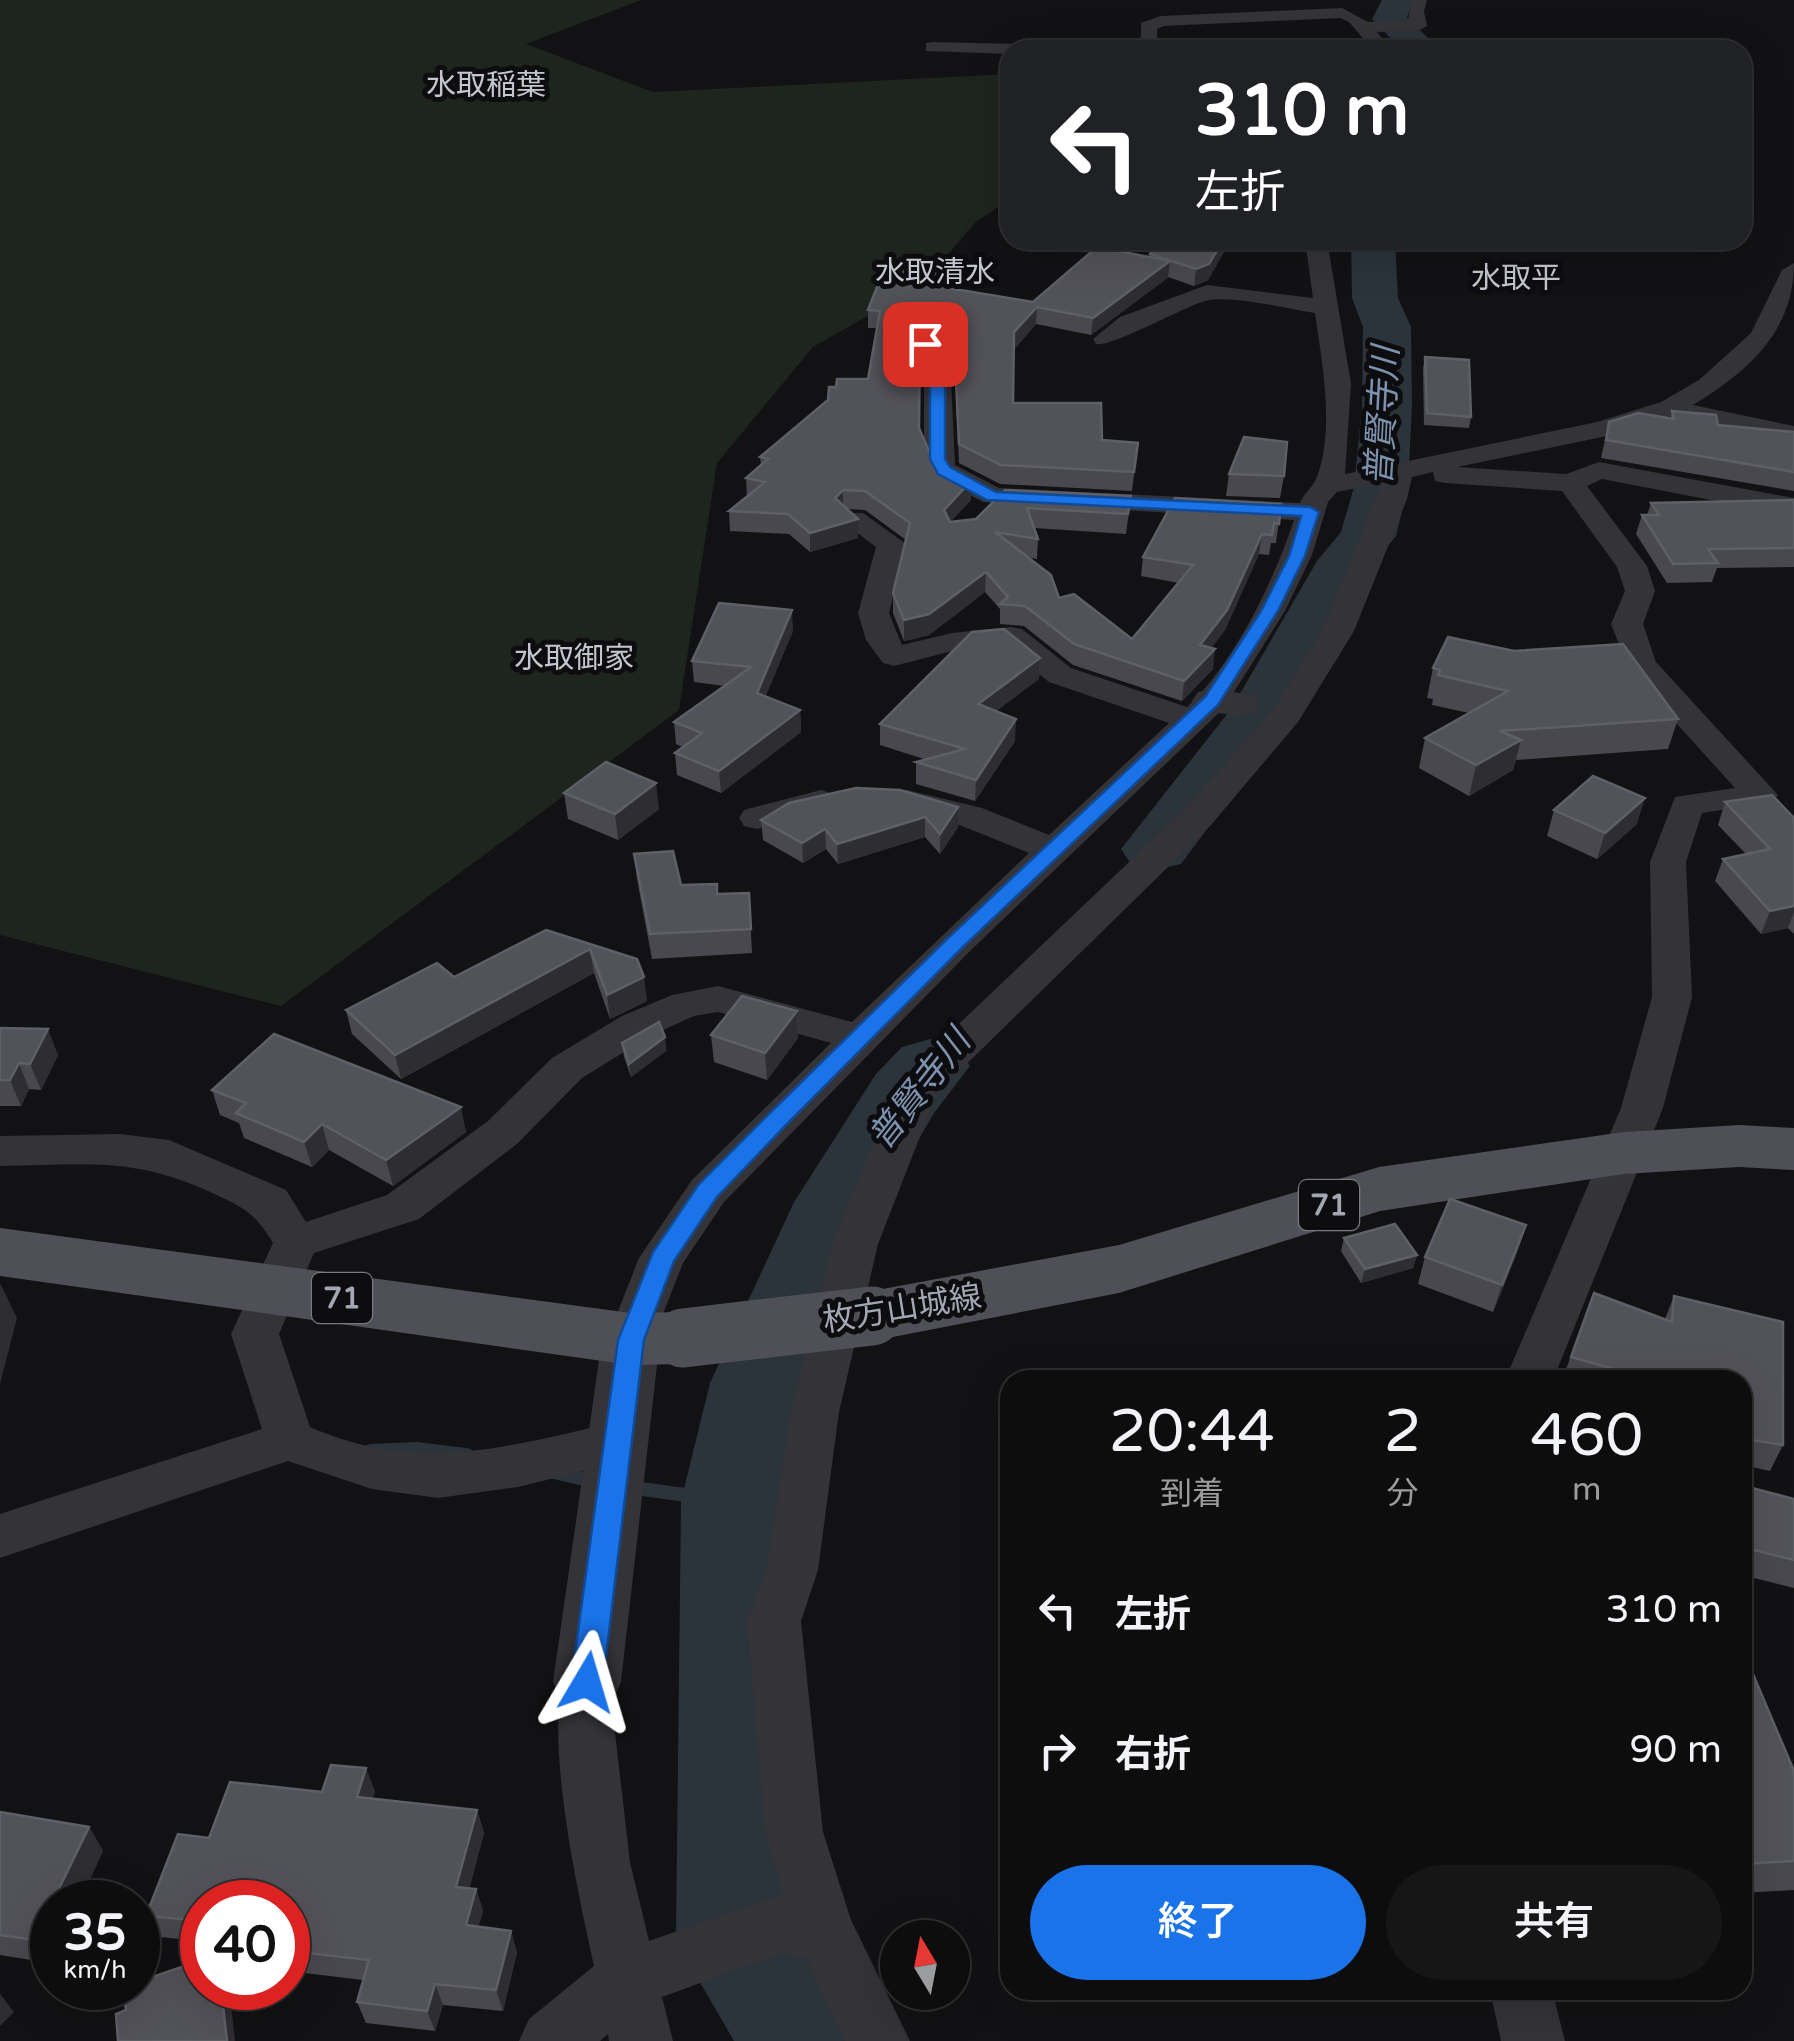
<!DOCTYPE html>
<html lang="ja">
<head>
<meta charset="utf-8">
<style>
	body { margin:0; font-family:"Varela Round","Noto Sans JP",sans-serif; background:#171617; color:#f1f3f6; height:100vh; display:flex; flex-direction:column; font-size:38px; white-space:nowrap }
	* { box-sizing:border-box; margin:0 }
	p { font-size:32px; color:#9b9c9e }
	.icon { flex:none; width:55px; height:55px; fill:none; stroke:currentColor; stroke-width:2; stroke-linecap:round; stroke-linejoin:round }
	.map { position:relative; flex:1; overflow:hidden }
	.drawer { position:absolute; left:1000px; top:1370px; width:752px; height:630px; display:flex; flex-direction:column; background:#0e0d0e; border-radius:30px; box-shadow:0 10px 40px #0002,0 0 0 2px #2e2d2e }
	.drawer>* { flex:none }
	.banner { position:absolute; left:1000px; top:40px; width:752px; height:210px; border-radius:30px; box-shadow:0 10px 40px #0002,0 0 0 2px #2e2d2e; background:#202124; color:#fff; overflow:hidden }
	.needle { width:65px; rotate:350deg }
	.controls { position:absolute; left:880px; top:1920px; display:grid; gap:20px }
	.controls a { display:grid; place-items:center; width:90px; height:90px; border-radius:50%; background:#0e0d0e; box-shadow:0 10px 40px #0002,0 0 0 2px #2e2d2e; font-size:50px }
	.speed { position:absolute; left:30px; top:1880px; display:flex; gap:20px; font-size:50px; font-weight:700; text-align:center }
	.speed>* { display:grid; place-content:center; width:130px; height:130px; border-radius:50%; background:#0e0d0e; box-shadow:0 10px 40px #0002,0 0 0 2px #2e2d2e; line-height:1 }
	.speed small { font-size:25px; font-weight:400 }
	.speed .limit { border:15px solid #d22; background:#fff; color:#111 }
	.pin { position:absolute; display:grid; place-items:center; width:85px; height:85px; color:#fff; margin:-42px; border-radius:20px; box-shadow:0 5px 15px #0006 }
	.me { position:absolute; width:110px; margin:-55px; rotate:7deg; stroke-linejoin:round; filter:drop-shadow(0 0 8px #0008) }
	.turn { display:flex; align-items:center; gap:35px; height:210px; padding:0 30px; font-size:45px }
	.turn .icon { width:130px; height:130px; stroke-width:2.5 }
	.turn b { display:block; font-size:70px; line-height:85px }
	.eta { display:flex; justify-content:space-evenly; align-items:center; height:170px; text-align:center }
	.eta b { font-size:60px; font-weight:600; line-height:70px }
	.button { display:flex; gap:20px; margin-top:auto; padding:20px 30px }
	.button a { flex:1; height:115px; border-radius:60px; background:#1a73e8; color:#fff; font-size:40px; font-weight:600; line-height:115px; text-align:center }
	.button a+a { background:#171617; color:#f1f3f6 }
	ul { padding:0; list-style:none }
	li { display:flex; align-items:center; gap:30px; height:140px; padding:0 30px }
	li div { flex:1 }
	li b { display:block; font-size:38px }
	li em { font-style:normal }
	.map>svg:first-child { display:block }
	.green { fill:#1e251f }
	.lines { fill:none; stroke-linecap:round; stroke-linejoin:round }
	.stream { fill:#2b333b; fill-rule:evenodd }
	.river { fill:#2b333b; fill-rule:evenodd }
	.minor { fill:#333338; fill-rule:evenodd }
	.tertiary { fill:#333338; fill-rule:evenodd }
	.primary { fill:#4f5057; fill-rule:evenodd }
	.primary-bridge { stroke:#4f5057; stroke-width:59 }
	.wall { fill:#48484e }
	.shaded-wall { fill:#2e2e32 }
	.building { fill:#525259; stroke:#5e6067; stroke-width:2.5 }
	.route { fill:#1a73e8; stroke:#114b97; stroke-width:2.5 }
	.labels { text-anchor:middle; stroke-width:10; stroke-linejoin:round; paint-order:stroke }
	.far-neighbourhood-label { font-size:30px; fill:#c4c6cf; stroke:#0d0c0e }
	.shield { fill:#0d0c0e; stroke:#767882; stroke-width:2.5 }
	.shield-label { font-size:30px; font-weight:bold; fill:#a3a7b3 }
	.street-label { font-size:32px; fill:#a3a7b3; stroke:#0d0c0e }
	.water-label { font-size:35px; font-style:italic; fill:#7b91ad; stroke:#0d0c0e }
</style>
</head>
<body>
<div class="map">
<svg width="1794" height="2041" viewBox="0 0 1794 2041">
	<rect width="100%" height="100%" fill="#121113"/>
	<polygon class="green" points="0,0 641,0 526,44 653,92 1010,74 1010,199 976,222 920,286 813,347 717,463 679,710 281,1006 0,935"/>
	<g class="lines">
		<g class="stream">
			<polygon points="417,1442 466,1448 471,1449 474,1454 471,1459 466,1460 417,1454 371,1456 366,1455 363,1450 366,1445 371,1444"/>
			<polygon points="549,1464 597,1475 603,1477 605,1482 603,1487 597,1489 549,1478 543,1476 541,1471 543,1466"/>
			<polygon points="627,1480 730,1494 736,1496 738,1501 736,1506 730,1508 627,1494 621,1492 619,1487 621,1482"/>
		</g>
		<g class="river">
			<polygon points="1382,0 1414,0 1407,17 1440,50 1402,50 1372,19"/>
			<polygon points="1351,240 1395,240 1398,298 1411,327 1412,406 1408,487 1396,536 1371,567 1291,716 1181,864 1156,870 1131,864 1121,849 1231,709 1317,561 1341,532 1354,487 1362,406 1363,327 1352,298"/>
			<polygon points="930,1039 958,1047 970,1066 934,1113 867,1229 804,1383 779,1501 793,1916 845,1998 863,2041 734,2041 694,1972 676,1931 681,1501 710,1383 794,1202 876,1074 902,1047"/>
		</g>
		<g class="minor">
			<polygon points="1411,0 1427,0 1424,11 1427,26 1418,31 1377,32 1392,50 1373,50 1349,22 1340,18 1164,26 1157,29 1157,44 1137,50 1109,50 1141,37 1141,23 1161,16 1342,8 1368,22 1408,21"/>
			<polygon points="932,42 1060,45 1069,50 1010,50 1010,54 926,51 926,43"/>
			<path d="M 1305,240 L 1327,240 L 1351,384 L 1345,474 L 1597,422 L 1661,402 L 1699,380 L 1751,333 L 1782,270 L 1794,263 C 1794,331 1749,371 1693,405 L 1794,426 L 1794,442 L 1671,416 L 1602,437 L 1457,467 L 1566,474 L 1599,462 L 1794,498 L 1794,516 L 1602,479 L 1587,486 L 1647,566 L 1655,591 L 1643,624 L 1656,662 L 1778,795 L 1773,802 L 1702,813 L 1686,862 L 1692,997 L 1663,1108 L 1553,1380 L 1505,1380 L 1621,1108 L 1652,997 L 1650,862 L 1675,797 L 1735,788 L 1630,672 L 1611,624 L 1625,591 L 1617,567 L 1562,491 L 1445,483 L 1435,481 L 1433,472 L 1412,477 L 1407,499 L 1354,631 L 1298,722 L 1211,825 L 937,1093 L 878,1244 L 839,1412 L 818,1570 L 801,1621 L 823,1832 L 851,1920 L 910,2041 L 845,2041 L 806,1958 L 780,1954 L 662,1997 L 673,2041 L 609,2041 L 608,2034 L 600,2041 L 519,2041 L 529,2019 L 594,1966 C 579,1897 540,1726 568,1664 L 587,1657 L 606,1664 L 614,1682 L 612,1707 L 630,1862 L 649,1941 L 783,1894 L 765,1832 L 747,1621 L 766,1570 L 791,1412 L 832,1244 L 872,1146 L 904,1076 L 1185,809 L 1273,710 L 1322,631 L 1382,483 L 1337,492 L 1328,502 L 1312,555 L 1285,611 L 1224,708 L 969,952 L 724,1202 L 683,1263 L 648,1352 L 631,1358 L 614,1352 L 607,1339 L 639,1258 L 692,1180 L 831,1043 L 718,1012 L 694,1016 L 650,1036 L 582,1078 L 518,1143 L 419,1219 L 314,1253 L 279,1334 L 310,1427 C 420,1475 507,1446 618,1422 L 636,1428 L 643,1443 L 636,1458 L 518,1487 L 438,1498 L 372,1489 L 288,1461 L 0,1558 L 0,1514 L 262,1429 L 231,1334 L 273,1243 C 253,1210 242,1207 208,1191 C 131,1156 82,1165 0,1166 L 0,1136 L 120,1134 L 169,1140 L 286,1190 L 306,1222 L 387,1195 L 488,1121 L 552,1058 L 622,1016 L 672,995 L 718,986 L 852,1022 L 1029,853 L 957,824 L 895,808 L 889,801 L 895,794 L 907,790 L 982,808 L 1049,835 L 1169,723 L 1049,682 L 1004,646 L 952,651 L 894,666 L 883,663 L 866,640 L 858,613 L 876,547 L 839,519 L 843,513 L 863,513 L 906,544 L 889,613 L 902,645 L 952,633 L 1011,627 L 1022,629 L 1071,668 L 1187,707 C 1234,663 1274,581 1294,520 L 983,502 L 934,476 L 924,459 L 924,359 L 913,344 L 916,331 L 934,331 L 950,358 L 955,465 L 999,488 L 1300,503 C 1304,493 1313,487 1317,477 C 1335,427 1322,364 1315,313 C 1288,309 1229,294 1205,301 C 1181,308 1111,348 1096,344 L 1093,339 L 1120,317 L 1207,285 L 1313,298 Z"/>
			<polygon points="821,790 833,794 839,801 833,808 757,829 744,826 739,818 744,810"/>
			<polygon points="1490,1990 1552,1990 1565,2041 1501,2041"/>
		</g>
		<g class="tertiary">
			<polygon points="1212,689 1254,695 1260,704 1254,713 1239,716 1198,710 1192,701 1198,692"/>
			<polygon points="631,1316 652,1323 660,1339 621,1682 611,1704 587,1714 563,1704 553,1682 602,1339 610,1323"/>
		</g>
		<g class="primary">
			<polygon points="1739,1125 1794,1128 1794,1170 1739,1167 1624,1174 1380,1211 1119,1293 872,1341 849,1334 840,1316 849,1298 872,1291 1119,1245 1379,1167 1624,1132"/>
			<polygon points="0,1228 631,1313 683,1312 706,1320 715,1338 706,1356 683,1364 631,1365 0,1276"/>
		</g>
		<polyline class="primary-bridge" points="683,1338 872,1316"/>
	</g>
	<g class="wall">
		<polygon points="1225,250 1208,280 1194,286 1168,277 1091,335 1036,324 1014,349 1013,403 1102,440 1138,443 1132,491 1000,484 959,463 954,358 934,327 914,328 919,428 932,458 971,481 971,500 950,522 976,519 1005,490 1131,496 1126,534 1034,528 1038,539 1037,559 1027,557 1059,598 1132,639 1179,583 1141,576 1143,557 1281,504 1276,543 1271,543 1269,555 1259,554 1225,630 1211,648 1213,669 1182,701 1073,665 1024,626 1000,624 1000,609 985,592 929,635 904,641 893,613 893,593 906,540 865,510 848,509 858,538 810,552 789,534 730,531 729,511 747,497 746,478 761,465 760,457 828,400 836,387 868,379 877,328 868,328 868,310 948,274 948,288 1033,302 1149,257 1150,254"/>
		<polygon points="1425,357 1471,417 1469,428 1424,425 1423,368"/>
		<polygon points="1672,411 1718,425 1794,432 1794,491 1601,458 1609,422 1670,418"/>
		<polygon points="1229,474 1284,476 1280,498 1226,496"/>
		<polygon points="1794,500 1794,567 1717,568 1712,582 1667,583 1636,534 1642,515 1647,515 1651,503"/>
		<polygon points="793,631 765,696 800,710 801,732 721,793 677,775 675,753 683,747 676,744 674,722 725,686 694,682 692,661"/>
		<polygon points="1040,658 1039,679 996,711 1015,741 975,801 916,784 916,762 927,760 880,745 880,724"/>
		<polygon points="1433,668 1678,719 1668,749 1516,760 1513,770 1469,796 1419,768 1425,738 1469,713 1432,705 1433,699 1427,698"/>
		<polygon points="564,793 659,809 618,840 568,819"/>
		<polygon points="1725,802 1794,818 1794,934 1788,928 1761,934 1715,881 1723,859 1746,854 1718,825"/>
		<polygon points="958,807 958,827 940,854 925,837 838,864 826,849 803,863 763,840 761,820"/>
		<polygon points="1554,810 1637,824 1597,859 1547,836"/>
		<polygon points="634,854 681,885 718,894 749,893 752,953 652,959 637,879"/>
		<polygon points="546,930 637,959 647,1001 610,1019 594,973 401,1079 352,1034 346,1010 454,977"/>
		<polygon points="797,1011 798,1038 767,1080 714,1062 711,1035"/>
		<polygon points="0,1028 58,1055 41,1090 29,1089 21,1106 0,1106"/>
		<polygon points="665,1037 666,1051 631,1077 624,1057 622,1043"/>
		<polygon points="212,1090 466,1132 393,1186 329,1150 312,1167 244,1138 239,1123 220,1115"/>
		<polygon points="1526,1225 1517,1253 1493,1312 1418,1284 1425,1257"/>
		<polygon points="1344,1238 1417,1255 1413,1268 1361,1283 1341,1251"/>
		<polygon points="1594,1293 1665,1319 1674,1296 1783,1322 1783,1445 1770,1471 1752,1467 1752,1488 1794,1499 1794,1588 1742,1575 1742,1380 1562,1380"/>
		<polygon points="1742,1648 1794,1771 1794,1890 1742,1893"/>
		<polygon points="375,1791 372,1799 477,1810 484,1833 469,1889 476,1889 483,1911 478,1927 517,1952 503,2011 443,2005 435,2031 366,2023 357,2002 363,1980 288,1971 288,1902 202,1902 202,1941 159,1937 146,1916 209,1838 322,1792"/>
		<polygon points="0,1812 89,1827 103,1851 79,1902 52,1902 52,1957 50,1963 0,1955"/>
	</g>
	<g class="shaded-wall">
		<polygon points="1223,240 1226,240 1225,250 1208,280 1194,286 1196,269"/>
		<polygon points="1170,261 1168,278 1091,335 1093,318"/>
		<polygon points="948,274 948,291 936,286"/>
		<polygon points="1037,307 1036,324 1014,350 1014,332"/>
		<polygon points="971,481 971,500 943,529 944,510"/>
		<polygon points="843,490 843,509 835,498"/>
		<polygon points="858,519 858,538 810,552 810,533"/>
		<polygon points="1262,534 1259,554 1225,630 1198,665 1200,645"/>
		<polygon points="986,572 985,592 929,635 904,641 904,620"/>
		<polygon points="792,610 793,631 758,715 757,693"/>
		<polygon points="1215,649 1213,669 1182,701 1184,681"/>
		<polygon points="1040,658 1039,679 977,725 978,704"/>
		<polygon points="800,710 801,732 721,793 719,771"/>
		<polygon points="1016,719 1015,741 975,801 976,780"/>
		<polygon points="1521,740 1513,770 1469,796 1476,765"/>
		<polygon points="656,783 659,809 618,840 615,814"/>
		<polygon points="1645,798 1637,824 1597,859 1605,833"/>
		<polygon points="958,807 958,827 940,854 940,834"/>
		<polygon points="925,817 925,837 838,864 837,844"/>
		<polygon points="825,829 826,849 803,863 802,843"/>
		<polygon points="1794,906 1794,912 1788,928 1761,934 1770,911"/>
		<polygon points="590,949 594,973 401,1079 395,1055"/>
		<polygon points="644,977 647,1001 610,1019 607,995"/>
		<polygon points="797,1011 798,1038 767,1080 765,1053"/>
		<polygon points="48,1029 58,1055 41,1090 30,1064"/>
		<polygon points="665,1037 666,1051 631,1077 629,1064"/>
		<polygon points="19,1063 29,1089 21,1106 10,1080"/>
		<polygon points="461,1107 466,1132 393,1186 386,1160"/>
		<polygon points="322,1124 329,1150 312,1167 304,1142"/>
		<polygon points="1526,1225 1517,1253 1493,1312 1502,1285"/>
		<polygon points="1417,1255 1413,1268 1361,1283 1365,1269"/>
		<polygon points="0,1283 17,1318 0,1384"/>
		<polygon points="366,1768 375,1791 366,1820 357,1797"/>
		<polygon points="477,1810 484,1833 464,1909 456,1887"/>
		<polygon points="89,1827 103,1851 79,1902 52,1902 52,1957 50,1963 34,1940"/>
		<polygon points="476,1889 483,1911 473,1946 466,1925"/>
		<polygon points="511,1931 517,1952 503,2011 496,1990"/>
		<polygon points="435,1984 443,2005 435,2031 427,2011"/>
		<polygon points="221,1988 229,1988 235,2041 227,2041"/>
		<polygon points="0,1994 14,2012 0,2026"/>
	</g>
	<g class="building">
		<polygon points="1159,240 1223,240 1209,264 1196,269 1150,254"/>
		<polygon points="1097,247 1170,261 1093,318 1037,307 1014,332 1013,403 1101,403 1102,440 1138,443 1134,472 1001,465 959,444 954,340 934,310 914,310 910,319 920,348 919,428 932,458 971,481 944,510 950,522 976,519 1005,490 1131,496 1128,514 1027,508 1038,539 995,532 1051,575 1059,598 1074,594 1132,639 1193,565 1143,557 1175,498 1281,504 1279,524 1274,523 1272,535 1262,534 1227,610 1200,645 1215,649 1184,681 1074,644 1025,606 1000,604 1008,597 986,572 929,614 904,620 893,593 910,523 865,491 843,490 835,498 858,519 810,533 788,514 729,511 765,482 746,478 768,459 760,457 828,400 829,387 836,387 837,379 868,379 880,311 868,310 884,269 948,274 936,286 1033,302"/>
		<polygon points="1425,357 1469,360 1471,417 1427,413"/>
		<polygon points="1672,411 1716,415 1718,425 1794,432 1794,472 1606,440 1609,422 1638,413 1674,419"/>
		<polygon points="1244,437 1287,442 1284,476 1229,474"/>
		<polygon points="1794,500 1794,548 1708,549 1718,563 1673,564 1642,515 1659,515 1651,503"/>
		<polygon points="719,603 792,610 757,693 800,710 719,771 675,753 702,733 674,722 751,667 692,661"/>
		<polygon points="1004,629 1040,658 978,704 1016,719 976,780 916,762 965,749 880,724 972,632"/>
		<polygon points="1448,637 1514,651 1623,644 1678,719 1500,731 1521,740 1476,765 1425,738 1508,691 1438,675 1440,670 1433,668"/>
		<polygon points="606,762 656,783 615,814 564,793"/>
		<polygon points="1593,776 1645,798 1605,833 1554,810"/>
		<polygon points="856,788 900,790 958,807 940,834 925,817 837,844 825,829 802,843 761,820 789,803"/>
		<polygon points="1772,795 1794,818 1794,906 1770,911 1723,859 1770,849 1725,802"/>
		<polygon points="673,851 681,885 717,884 717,894 749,893 751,929 650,934 634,854"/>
		<polygon points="546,930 637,959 644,977 607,995 590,949 395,1055 346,1010 437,963 454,977"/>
		<polygon points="742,996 797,1011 765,1053 711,1035"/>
		<polygon points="659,1022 665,1037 629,1064 622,1043"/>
		<polygon points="0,1028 48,1029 30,1064 19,1063 10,1080 0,1080"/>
		<polygon points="274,1034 461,1107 386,1160 322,1124 304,1142 236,1113 246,1103 212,1090"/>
		<polygon points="1450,1199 1526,1225 1502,1285 1425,1257"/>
		<polygon points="1395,1224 1417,1255 1365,1269 1344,1238"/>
		<polygon points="1594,1293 1672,1322 1674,1296 1783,1322 1783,1445 1752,1440 1752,1488 1794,1499 1794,1560 1742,1547 1742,1380 1652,1380 1571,1357"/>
		<polygon points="1742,1648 1794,1771 1794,1861 1742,1864"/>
		<polygon points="331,1765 366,1768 357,1797 477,1810 456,1887 476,1889 466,1925 511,1931 496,1990 435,1984 427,2011 357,2002 369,1960 288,1951 288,1902 202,1902 202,1921 146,1916 178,1834 209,1838 230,1782 322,1792"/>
		<polygon points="0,1812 89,1827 34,1940 0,1935"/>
		<polygon points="202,1960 202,1988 221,1988 227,2041 118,2041 116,2014 126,2010 123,1988 138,1988 138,1982"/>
	</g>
	<polygon class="route" points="920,341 930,341 945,358 945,459 950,467 996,492 1310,507 1319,512 1305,556 1278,611 1218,705 963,947 788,1123 717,1197 674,1261 644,1340 603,1682 598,1692 587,1697 576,1692 571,1682 618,1340 653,1252 699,1184 772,1111 948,938 1205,697 1261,611 1289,556 1301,516 987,500 938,474 930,459 930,358"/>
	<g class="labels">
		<g class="far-neighbourhood-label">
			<text x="486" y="95">水取稲葉</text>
			<text x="935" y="282">水取清水</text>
			<text x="1516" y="288">水取平</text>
			<text x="574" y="668">水取御家</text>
		</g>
		<g class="shield">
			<rect x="1299" y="1180" width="60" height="50" rx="8"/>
			<rect x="312" y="1273" width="60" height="50" rx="8"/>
		</g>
		<g class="shield-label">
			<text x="1329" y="1215">71</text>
			<text x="342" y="1308">71</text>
		</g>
		<g class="street-label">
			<text transform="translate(902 1308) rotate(-9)" y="11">枚方山城線</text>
		</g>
		<g class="water-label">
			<text transform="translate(1382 416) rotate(-87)" y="12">普賢寺川</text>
			<text transform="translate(919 1089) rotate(-52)" y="12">普賢寺川</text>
		</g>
	</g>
</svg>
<div class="controls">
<a><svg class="needle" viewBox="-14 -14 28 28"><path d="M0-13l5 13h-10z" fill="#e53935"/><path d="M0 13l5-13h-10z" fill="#9b9c9e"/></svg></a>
</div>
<div class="speed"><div>35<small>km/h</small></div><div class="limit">40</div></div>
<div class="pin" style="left:925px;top:344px;background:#d93025"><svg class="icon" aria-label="arrive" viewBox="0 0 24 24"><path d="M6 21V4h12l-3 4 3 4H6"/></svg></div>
<svg class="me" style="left:587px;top:1682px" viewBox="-20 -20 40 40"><path d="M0-17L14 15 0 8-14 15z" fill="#1a73e8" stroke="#fff" stroke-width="4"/></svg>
<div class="banner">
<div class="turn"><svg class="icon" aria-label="left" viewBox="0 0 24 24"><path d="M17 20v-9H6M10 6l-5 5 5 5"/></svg><div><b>310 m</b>左折</div></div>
</div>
<section class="drawer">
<div class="eta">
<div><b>20:44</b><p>到着</p></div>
<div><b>2</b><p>分</p></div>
<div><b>460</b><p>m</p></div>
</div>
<ul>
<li><svg class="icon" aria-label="left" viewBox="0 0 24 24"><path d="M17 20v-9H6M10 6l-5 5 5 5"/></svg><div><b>左折</b></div><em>310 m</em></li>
<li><svg class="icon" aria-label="right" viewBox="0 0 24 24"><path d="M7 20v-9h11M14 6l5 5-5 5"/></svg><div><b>右折</b></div><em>90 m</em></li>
</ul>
<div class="button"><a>終了</a><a>共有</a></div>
</section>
</div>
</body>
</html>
